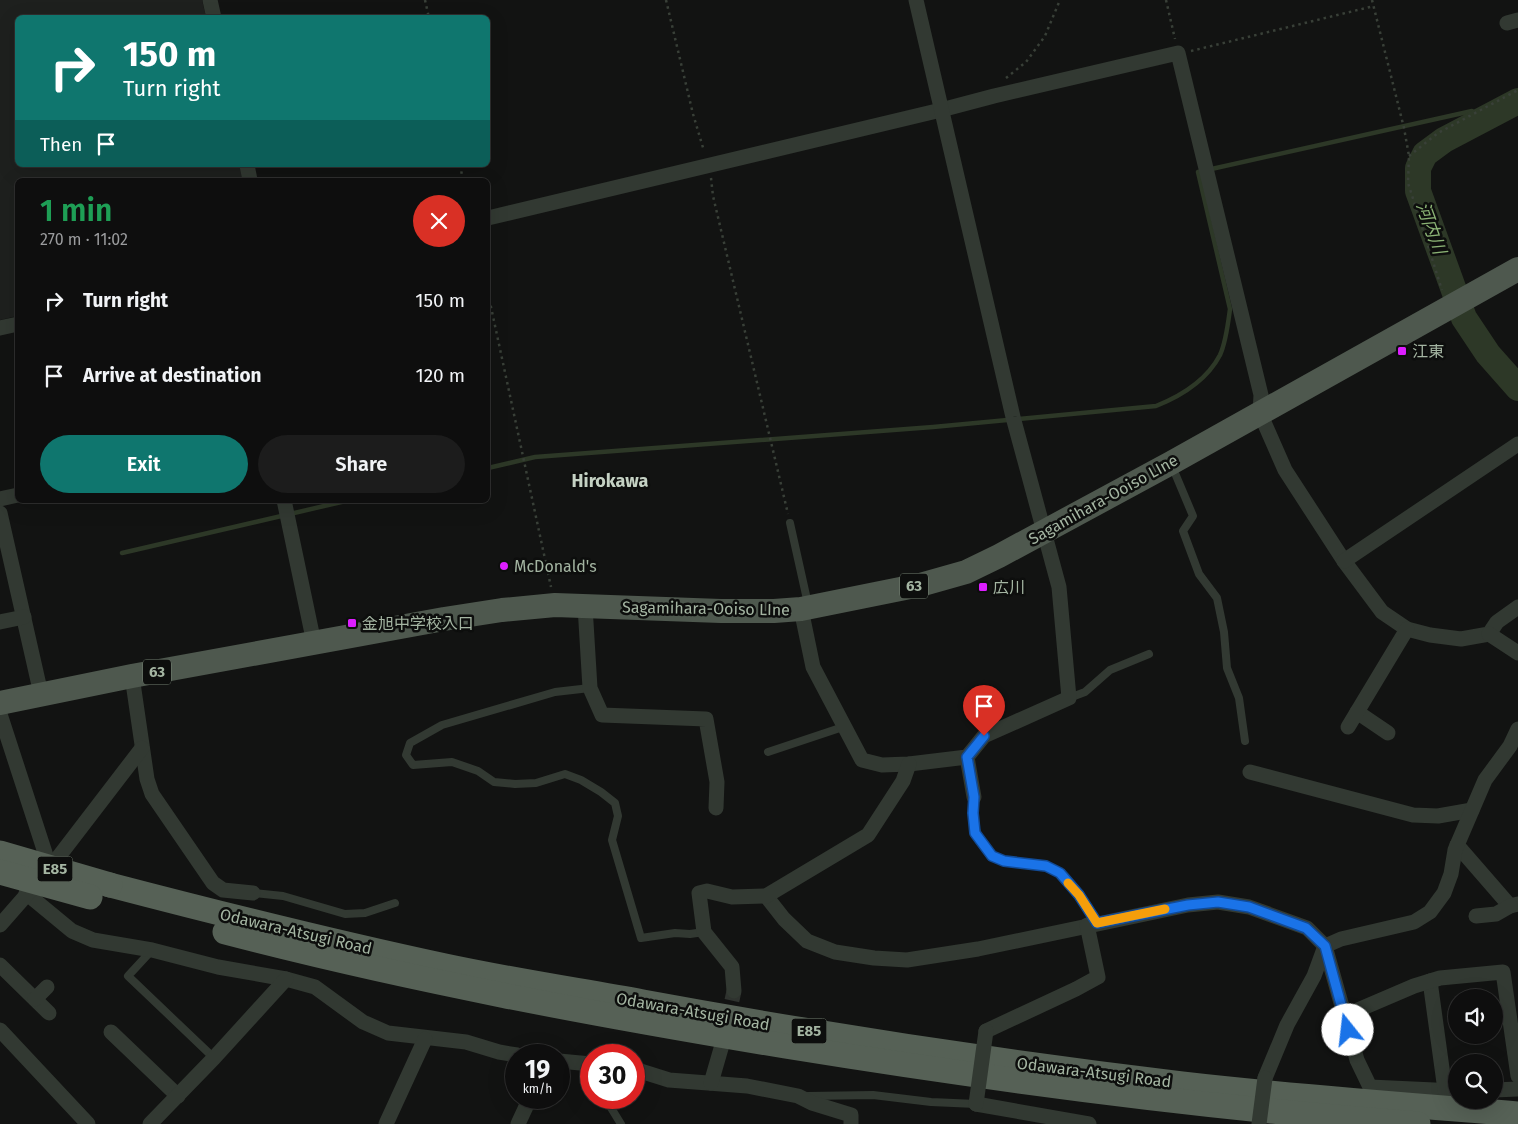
<!DOCTYPE html>
<html lang="en">
<head>
<meta charset="utf-8">
<style>
	body { margin:0; font-family:"Fira Sans","Noto Sans JP",sans-serif; background:#1c1c1c; color:#f1f3f6; height:100vh; display:flex; flex-direction:column; font-size:19px; white-space:nowrap }
	* { box-sizing:border-box; margin:0 }
	p { font-size:16px; color:#9b9c9e }
	.icon { flex:none; width:28px; height:28px; fill:none; stroke:currentColor; stroke-width:2; stroke-linecap:round; stroke-linejoin:round }
	.map { position:relative; flex:1; overflow:hidden }
	.drawer { position:absolute; left:15px; top:178px; width:475px; height:325px; display:flex; flex-direction:column; background:#0e0e0e; border-radius:8px; box-shadow:0 5px 20px #0002,0 0 0 1px #2e2e2e }
	.drawer>* { flex:none }
	.top-card { position:absolute; left:15px; top:15px; width:475px; height:152px; border-radius:8px; box-shadow:0 5px 20px #0002,0 0 0 1px #2e2e2e; background:#0f766e; color:#fff; overflow:hidden }
	.controls { position:absolute; left:1448px; top:989px; display:grid; gap:10px }
	.controls a { display:grid; place-items:center; width:55px; height:55px; border-radius:50%; background:#0e0e0e; box-shadow:0 5px 20px #0002,0 0 0 1px #2e2e2e; font-size:25px }
	.speed { position:absolute; left:505px; top:1044px; display:flex; gap:10px; font-size:25px; font-weight:700; text-align:center }
	.speed>* { display:grid; place-content:center; width:65px; height:65px; border-radius:50%; background:#0e0e0e; box-shadow:0 5px 20px #0002,0 0 0 1px #2e2e2e; line-height:1 }
	.speed small { font-size:12px; font-weight:400 }
	.speed .limit { border:8px solid #d22; background:#fff; color:#111 }
	.pin { position:absolute; display:grid; place-items:center; width:42px; height:42px; color:#fff; margin:-51px -21px; border-radius:50% 50% 50% 0; rotate:-45deg; box-shadow:0 0 5px #0007 }
	.pin .icon { rotate:45deg }
	.me { position:absolute; width:55px; margin:-28px; rotate:344deg; stroke-linejoin:round; filter:drop-shadow(0 0 4px #0008) }
	.turn { display:flex; align-items:center; gap:18px; height:105px; padding:0 25px; font-size:22px }
	.turn .icon { width:65px; height:65px; stroke-width:2.5 }
	.turn b { display:block; font-size:35px; line-height:42px }
	.then { display:flex; align-items:center; height:48px; padding:0 25px; background:#0003; gap:10px; font-size:19px }
	.round { display:grid; place-items:center; flex:none; width:52px; height:52px; border-radius:26px; background:#1c1c1c }
	.overview { display:flex; align-items:center; justify-content:space-between; height:85px; padding:0 25px }
	h1 { font-size:30px; font-weight:600; line-height:38px; color:#1e9e55 }
	.button { display:flex; gap:10px; margin-top:auto; padding:10px 25px }
	.button a { flex:1; height:58px; border-radius:30px; background:#0f766e; color:#fff; font-size:20px; font-weight:600; line-height:58px; text-align:center }
	.button a+a { background:#1c1c1c; color:#f1f3f6 }
	ul { padding:0; list-style:none }
	li { display:flex; align-items:center; gap:15px; height:75px; padding:0 25px }
	li div { flex:1 }
	li b { display:block; font-size:19px }
	li em { font-style:normal }
	.map>svg:first-child { display:block }
	.built { fill:#1e201e }
	.lines { fill:none; stroke-linecap:round; stroke-linejoin:round }
	.stream { stroke:#2d3827; stroke-width:4.5 }
	.river { stroke:#2d3827; stroke-width:26 }
	.minor-tunnel { stroke:#2f332f; stroke-width:15; stroke-dasharray:15 8; stroke-linecap:butt }
	.path { stroke:#394038; stroke-width:2.5; stroke-dasharray:2.5 4; stroke-linecap:butt }
	.service { stroke:#323932; stroke-width:8 }
	.minor { stroke:#323932; stroke-width:15 }
	.primary { stroke:#4e584e; stroke-width:24 }
	.trunk { stroke:#566156; stroke-width:25 }
	.minor-bridge { stroke:#323932; stroke-width:15 }
	.trunk-bridge { stroke:#566156; stroke-width:25 }
	.route-casing { stroke:#114b97; stroke-width:12 }
	.route { stroke:#1a73e8; stroke-width:9 }
	.slow { stroke:#f59e0b; stroke-width:9 }
	.poi-dot { fill:#dd1eff; stroke:#0d0e0d; stroke-width:2 }
	.labels { text-anchor:middle; stroke-width:5; stroke-linejoin:round; paint-order:stroke }
	.shield { fill:#0d0e0d; stroke:#778375; stroke-width:1 }
	.shield-label { font-size:15px; font-weight:bold; fill:#a4b5a2 }
	.poi-label { font-size:16px; fill:#a4b5a2; stroke:#0d0e0d; text-anchor:start }
	.street-label { font-size:16px; fill:#a4b5a2; stroke:#0d0e0d }
	.water-label { font-size:18px; font-style:italic; fill:#8bb375; stroke:#0d0e0d }
	.neighbourhood-label { font-size:18px; font-weight:bold; fill:#c4d1c3; stroke:#0d0e0d }
</style>
</head>
<body>
<div class="map">
<svg width="1518" height="1124" viewBox="0 0 1518 1124">
	<rect width="100%" height="100%" fill="#121312"/>
	<polygon class="built" points="0,0 202,0 206,17 18,18 18,165 241,165 244,180 18,180 17,316 0,320"/>
	<g class="lines">
		<g class="stream">
			<path d="M 488,468 L 535,457 L 933,427 L 1156,406 C 1181,396 1207,380 1220,355 C 1226,342 1228,324 1230,309 L 1198,172 L 1472,111 L 1483,119"/>
			<polyline points="122,553 350,500"/>
		</g>
		<polyline class="river" points="1518,101 1444,140 1425,154 1418,168 1418,191 1464,318 1488,354 1518,388"/>
		<polyline class="minor-tunnel" points="727,1023 734,991"/>
		<g class="path">
			<polyline points="425,0 429,18"/>
			<polyline points="666,0 693,114 704,151"/>
			<polyline points="1166,0 1175,39"/>
			<polyline points="1372,0 1404,128 1409,156 1408,183 1442,290"/>
			<polyline points="1191,51 1374,6"/>
			<polyline points="1006,78 1026,62 1045,36 1060,0"/>
			<polyline points="1409,156 1438,133 1518,90"/>
			<polyline points="460,165 463,180"/>
			<polyline points="711,178 713,196 788,514"/>
			<polyline points="488,293 551,587"/>
		</g>
		<g class="service">
			<polyline points="1172,466 1193,516 1183,531 1199,574 1217,598 1224,632 1227,668 1239,698 1245,741"/>
			<polyline points="790,523 808,604"/>
			<polyline points="590,688 555,692 442,725 410,743 406,755 413,765 452,762 478,771 494,782 515,784 536,783 565,774 581,780 601,792 615,803 618,816 612,840 641,938 675,933 690,934 704,932"/>
			<polyline points="1069,698 1085,692 1110,670 1149,654"/>
			<polyline points="768,752 843,727"/>
			<path d="M 974,797 C 973,817 972,828 984,844 C 987,848 989,854 993,856 C 1012,869 1041,858 1060,874 C 1076,886 1087,907 1097,923"/>
			<polyline points="253,893 283,896 345,914 365,913 395,903"/>
			<polyline points="152,950 128,976 214,1058"/>
			<polyline points="808,1096 873,1095 931,1102 976,1104"/>
			<polyline points="605,1098 621,1124"/>
		</g>
		<g class="minor">
			<polyline points="210,0 214,18"/>
			<polyline points="1507,23 1518,20"/>
			<polyline points="247,165 250,180"/>
			<polyline points="488,218 941,110 994,96 1178,53 1261,395 1260,413 1285,470 1344,561 1382,612 1407,629 1430,635 1461,639 1489,634 1497,622 1518,607"/>
			<polyline points="0,328 18,324"/>
			<polyline points="0,499 18,495"/>
			<polyline points="284,500 314,643"/>
			<polyline points="0,513 41,694"/>
			<polyline points="1344,561 1518,444"/>
			<polyline points="585,606 590,688 602,715 706,719 717,782 716,808"/>
			<polyline points="801,609 813,667 862,760 882,765 909,764 967,757 984,736 1069,698 1059,587 1013,417 916,0"/>
			<polyline points="0,622 24,617"/>
			<polyline points="1489,634 1518,653"/>
			<polyline points="132,676 147,779 152,794 213,883 223,890 253,893"/>
			<polyline points="1357,712 1388,733"/>
			<polyline points="0,714 50,868"/>
			<polyline points="1348,727 1407,629"/>
			<polyline points="967,757 974,797"/>
			<polyline points="1250,772 1413,815 1438,816 1472,810"/>
			<polyline points="1457,845 1510,906 1518,904"/>
			<polyline points="26,893 72,931 93,940 152,950 218,967 286,979 315,987 363,1022 388,1033 466,1042 499,1052 517,1055"/>
			<polyline points="766,896 784,919 807,941 835,952 874,958 907,960 978,949 1188,905 1218,902 1249,907 1307,928 1325,946 1357,1060 1370,1087 1456,1091"/>
			<polyline points="1476,916 1496,914 1510,906"/>
			<polyline points="0,925 50,868 142,748"/>
			<polyline points="0,965 49,1013"/>
			<polyline points="1430,981 1445,1090"/>
			<polyline points="734,991 732,967 704,932 699,893 707,891 732,897 766,896 868,835 903,781 909,764"/>
			<polyline points="35,999 47,987"/>
			<polyline points="1344,1016 1414,986 1440,978 1503,972 1518,1076"/>
			<polyline points="0,1030 88,1124"/>
			<polyline points="986,1031 1076,989 1098,977 1087,925"/>
			<polyline points="111,1032 178,1096"/>
			<polyline points="559,1061 591,1064"/>
			<polyline points="634,1069 669,1080 747,1086 798,1096 812,1103 851,1115 851,1124"/>
			<polyline points="1265,1078 1287,1025 1314,976 1325,946 1341,939 1414,922 1430,912 1444,893 1451,874 1455,850 1485,780 1510,746 1518,729"/>
			<polyline points="711,1083 722,1045"/>
			<polyline points="1494,1090 1518,1089"/>
			<polyline points="976,1104 1089,1124"/>
			<polyline points="150,1124 214,1058 286,979"/>
			<polyline points="386,1124 425,1039"/>
			<polyline points="518,1124 530,1098"/>
		</g>
		<polyline class="primary" points="0,703 132,676 444,619 502,610 555,605 721,611 774,611 801,609 920,585 966,572 999,556 1171,463 1518,269"/>
		<g class="trunk">
			<path d="M 110,885 C 221,914 333,942 445,966 C 510,980 577,990 643,1002 C 822,1035 1001,1062 1182,1084 C 1294,1097 1406,1105 1518,1114"/>
			<path d="M 225,932 C 409,980 597,1015 785,1046 C 995,1080 1206,1108 1418,1124"/>
		</g>
		<g class="minor-bridge">
			<polyline points="976,1104 986,1031"/>
			<polyline points="1259,1124 1265,1078"/>
		</g>
		<g class="trunk-bridge">
			<polyline points="0,853 110,885"/>
			<polyline points="0,872 90,897"/>
		</g>
	</g>
	<g class="lines">
		<g class="route-casing">
			<polyline id="route" points="984,736 967,757 974,797 973,813 975,833 992,856 1004,861 1046,866 1060,873 1079,895 1097,923 1188,905 1218,902 1249,907 1306,928 1325,946 1348,1030"/>
		</g>
		<use href="#route" class="route"/>
		<polyline class="slow" points="1068,883 1079,895 1097,923 1165,909"/>
	</g>
	<g class="poi-dot">
		<rect x="1397" y="346" width="10" height="10" rx="2.5"/>
		<circle cx="504" cy="566" r="5"/>
		<rect x="978" y="582" width="10" height="10" rx="2.5"/>
		<rect x="347" y="618" width="10" height="10" rx="2.5"/>
	</g>
	<g class="labels">
		<g class="shield">
			<rect x="900" y="573.5" width="28" height="25" rx="4"/>
			<rect x="143" y="659.5" width="28" height="25" rx="4"/>
			<rect x="37.5" y="856.5" width="35" height="25" rx="4"/>
			<rect x="791.5" y="1018.5" width="35" height="25" rx="4"/>
		</g>
		<g class="shield-label">
			<text x="914" y="591">63</text>
			<text x="157" y="677">63</text>
			<text x="55" y="874">E85</text>
			<text x="809" y="1036">E85</text>
		</g>
		<g class="poi-label">
			<text x="1412" y="357">江東</text>
			<text x="514" y="572">McDonald's</text>
			<text x="993" y="593">広川</text>
			<text x="362" y="629">金旭中学校入口</text>
		</g>
		<g class="street-label">
			<text transform="translate(1103 499) rotate(-29)" y="6">Sagamihara-Ooiso LIne</text>
			<text transform="translate(706 608) rotate(1)" y="6">Sagamihara-Ooiso LIne</text>
			<text transform="translate(296 931) rotate(13)" y="6">Odawara-Atsugi Road</text>
			<text transform="translate(693 1011) rotate(10)" y="6">Odawara-Atsugi Road</text>
			<text transform="translate(1094 1072) rotate(7)" y="6">Odawara-Atsugi Road</text>
		</g>
		<g class="water-label">
			<text transform="translate(1431 228) rotate(70)" y="6">河内川</text>
		</g>
		<g class="neighbourhood-label">
			<text x="610" y="487">Hirokawa</text>
		</g>
	</g>
</svg>
<div class="controls">
<a><svg class="icon" aria-label="sound" viewBox="0 0 24 24"><path d="M4 9h4l5-4v14l-5-4H4zM17 9q2 3 0 6"/></svg></a>
<a><svg class="icon" aria-label="search" viewBox="0 0 24 24"><circle cx="10" cy="10" r="6"/><path d="M15 15l6 6"/></svg></a>
</div>
<div class="speed"><div>19<small>km/h</small></div><div class="limit">30</div></div>
<div class="pin" style="left:984px;top:736px;background:#d93025"><svg class="icon" aria-label="arrive" viewBox="0 0 24 24"><path d="M6 21V4h12l-3 4 3 4H6"/></svg></div>
<svg class="me" style="left:1348px;top:1030px" viewBox="-20 -20 40 40"><circle r="19" fill="#fff"/><path d="M0-13L10 11 0 6-10 11z" fill="#1a73e8"/></svg>
<div class="top-card">
<div class="turn"><svg class="icon" aria-label="right" viewBox="0 0 24 24"><path d="M7 20v-9h11M14 6l5 5-5 5"/></svg><div><b>150 m</b>Turn right</div></div>
<div class="then">Then<svg class="icon" aria-label="arrive" viewBox="0 0 24 24"><path d="M6 21V4h12l-3 4 3 4H6"/></svg></div>
</div>
<section class="drawer">
<div class="overview"><div><h1>1 min</h1><p>270 m · 11:02</p></div><a class="round" style="background:#d93025;color:#fff"><svg class="icon" aria-label="close" viewBox="0 0 24 24"><path d="M6 6l12 12M18 6L6 18"/></svg></a></div>
<ul>
<li><svg class="icon" aria-label="right" viewBox="0 0 24 24"><path d="M7 20v-9h11M14 6l5 5-5 5"/></svg><div><b>Turn right</b></div><em>150 m</em></li>
<li><svg class="icon" aria-label="arrive" viewBox="0 0 24 24"><path d="M6 21V4h12l-3 4 3 4H6"/></svg><div><b>Arrive at destination</b></div><em>120 m</em></li>
</ul>
<div class="button"><a>Exit</a><a>Share</a></div>
</section>
</div>
</body>
</html>
